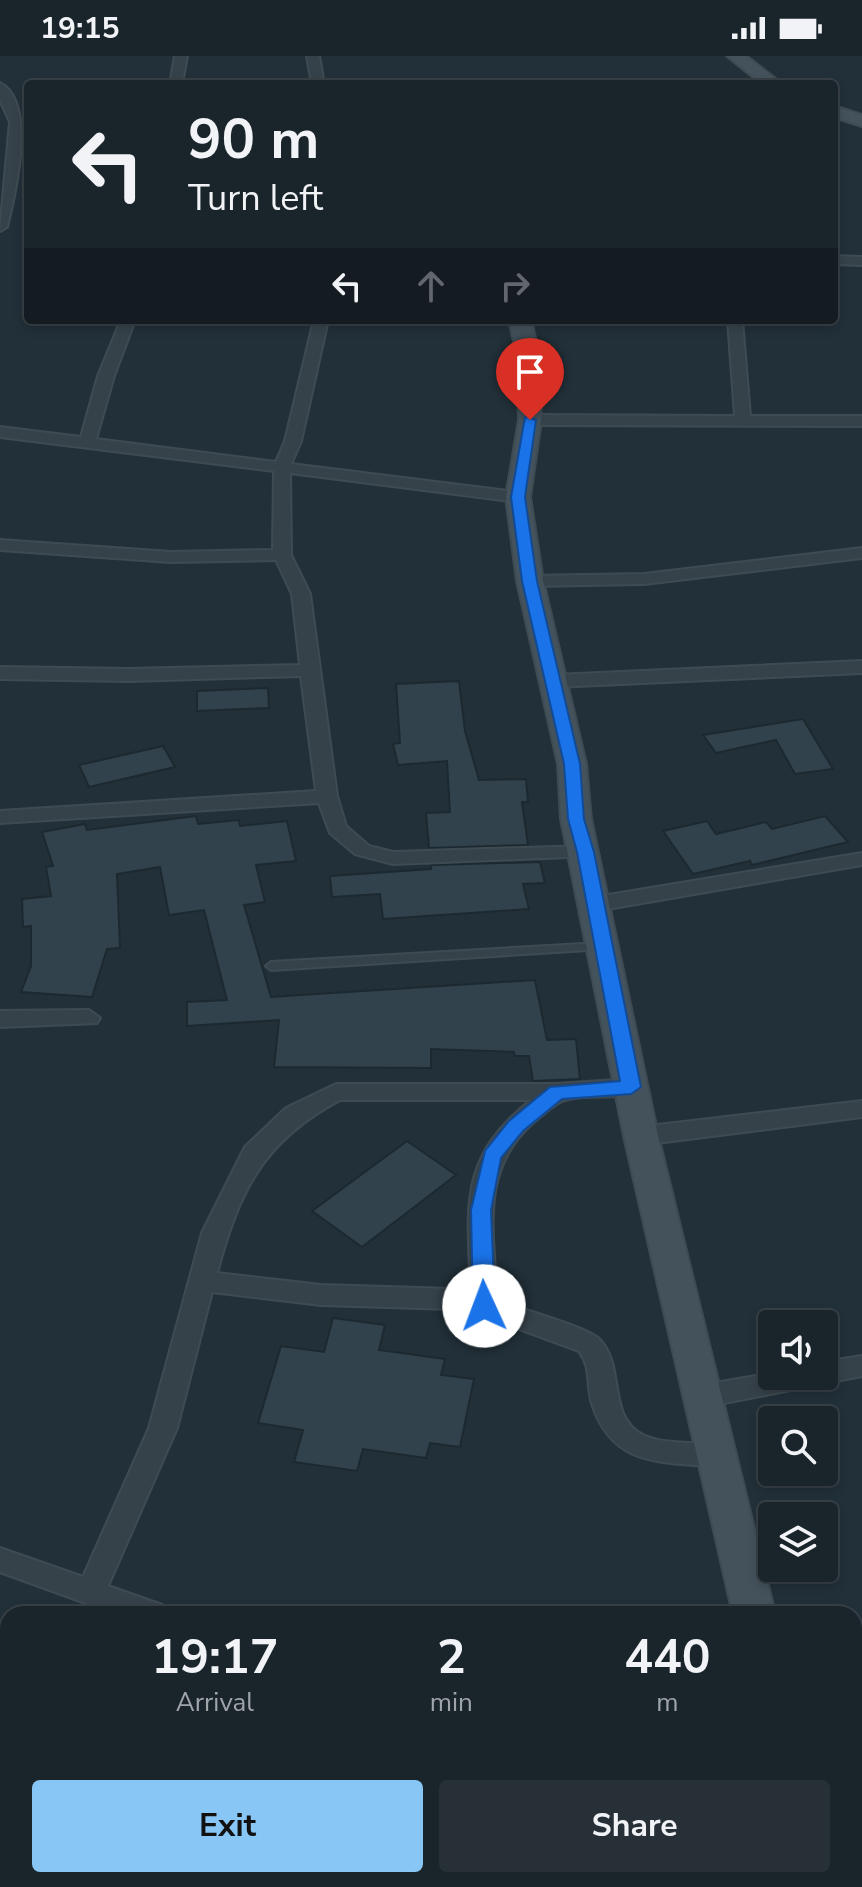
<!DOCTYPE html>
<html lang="en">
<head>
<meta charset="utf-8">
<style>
	body { margin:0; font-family:"Nunito Sans",sans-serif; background:#273037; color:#f1f3f6; height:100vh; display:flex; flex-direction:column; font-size:30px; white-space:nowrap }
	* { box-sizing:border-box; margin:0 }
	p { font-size:26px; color:#9fa4a9 }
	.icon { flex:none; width:44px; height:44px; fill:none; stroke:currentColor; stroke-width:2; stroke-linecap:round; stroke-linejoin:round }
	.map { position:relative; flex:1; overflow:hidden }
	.side { position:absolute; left:0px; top:1550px; width:862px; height:282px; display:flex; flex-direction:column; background:#1a242b; border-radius:24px 24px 0 0; box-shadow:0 4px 12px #0003,0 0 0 2px #384147 }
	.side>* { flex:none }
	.guide { position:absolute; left:24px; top:24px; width:814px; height:244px; border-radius:8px; box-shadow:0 4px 12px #0003,0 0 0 2px #384147; background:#1a242b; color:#f1f3f6; overflow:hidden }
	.controls { position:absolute; left:758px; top:1254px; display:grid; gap:16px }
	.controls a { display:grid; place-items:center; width:80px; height:80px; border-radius:8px; background:#1a242b; box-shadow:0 4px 12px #0003,0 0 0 2px #384147; font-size:40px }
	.pin { position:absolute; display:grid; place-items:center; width:68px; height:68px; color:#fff; margin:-82px -34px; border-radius:50% 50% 50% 0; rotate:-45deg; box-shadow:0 0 8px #0007 }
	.pin .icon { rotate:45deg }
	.me { position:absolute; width:88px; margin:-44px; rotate:358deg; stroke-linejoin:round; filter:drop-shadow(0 0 6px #0008) }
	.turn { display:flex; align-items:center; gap:28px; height:168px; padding:0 32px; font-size:36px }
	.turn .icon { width:104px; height:104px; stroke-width:2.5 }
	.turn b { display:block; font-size:56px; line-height:68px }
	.lanes { display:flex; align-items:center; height:76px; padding:0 32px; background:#0003; justify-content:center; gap:40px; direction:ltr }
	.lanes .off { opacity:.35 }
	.eta { display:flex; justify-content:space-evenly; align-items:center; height:136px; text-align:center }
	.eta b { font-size:48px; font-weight:700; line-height:56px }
	.action { display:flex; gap:16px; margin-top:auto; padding:16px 32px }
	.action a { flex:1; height:92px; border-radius:8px; background:#87c6f5; color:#111; font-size:32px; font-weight:700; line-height:92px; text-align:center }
	.action a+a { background:#273037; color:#f1f3f6 }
	.status { display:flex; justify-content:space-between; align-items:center; height:56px; padding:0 40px; background:#1a242b; direction:ltr }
	.status svg { height:22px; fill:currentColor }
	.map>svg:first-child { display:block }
	.building { fill:#31424d; stroke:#1d2930; stroke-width:2 }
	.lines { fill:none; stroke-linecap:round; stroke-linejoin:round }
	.lane-casing { stroke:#3f4b53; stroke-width:4 }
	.street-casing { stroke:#3f4b53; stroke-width:4 }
	.secondary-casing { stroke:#3f4b53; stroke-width:4 }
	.lane { fill:#36424a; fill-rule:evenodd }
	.street { fill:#36424a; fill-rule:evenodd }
	.secondary { fill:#44525c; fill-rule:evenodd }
	.route { fill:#1a73e8; stroke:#114b97; stroke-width:2 }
</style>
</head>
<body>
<div class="status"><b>19:15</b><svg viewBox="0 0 49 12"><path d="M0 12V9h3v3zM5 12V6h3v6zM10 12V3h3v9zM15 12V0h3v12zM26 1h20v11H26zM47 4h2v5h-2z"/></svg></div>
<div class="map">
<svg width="862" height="1831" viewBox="0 0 862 1831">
	<rect width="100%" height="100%" fill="#223039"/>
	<g class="building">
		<polygon points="459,625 465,675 479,724 526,723 528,746 522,746 528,789 429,792 426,757 450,756 447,705 398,709 393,688 400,687 396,628"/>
		<polygon points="268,632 269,652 197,655 197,635"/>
		<polygon points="803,663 833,713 795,718 776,684 716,697 703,679"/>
		<polygon points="163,690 175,711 89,731 79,709"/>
		<polygon points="196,760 198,768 239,764 240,770 287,765 296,805 256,809 265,846 244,849 271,941 535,924 547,984 576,983 580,1023 533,1025 529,1000 515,1000 514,996 431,993 431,1012 274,1011 279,964 187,970 187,946 227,944 204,854 169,859 160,811 117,818 120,892 107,893 92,941 21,936 31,910 31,870 23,871 22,843 51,840 46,811 53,810 42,776 85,768 87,774"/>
		<polygon points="825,760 848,786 752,809 750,805 693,818 663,775 707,765 716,778 766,766 772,773"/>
		<polygon points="540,806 545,827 523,828 529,853 383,863 380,838 332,841 330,820 431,813 431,809"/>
		<polygon points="407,1085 456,1119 362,1191 312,1155"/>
		<polygon points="333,1262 385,1269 379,1294 445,1303 441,1319 474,1323 460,1391 430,1387 426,1402 363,1393 357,1415 294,1406 303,1374 258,1367 281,1290 324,1296"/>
	</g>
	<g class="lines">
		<g class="lane-casing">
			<polygon id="lane" points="600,887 605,891 604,893 271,914 266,910 271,906"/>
		</g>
		<g class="street-casing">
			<g id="street">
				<polygon points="175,0 187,0 182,28 170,28"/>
				<polygon points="307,0 319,0 324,28 312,28"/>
				<path d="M 0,27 C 37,46 15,139 7,171 L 0,175 L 10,66 L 0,44 Z"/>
				<polygon points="834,200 862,201 862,209 834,208"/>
				<polygon points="121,264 135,264 114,320 96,383 276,406 285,385 314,264 328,264 301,385 291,408 524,437 524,445 518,446 290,417 291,499 310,538 337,740 346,770 369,790 393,796 586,790 593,792 596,796 593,800 393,808 355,798 330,777 319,747 0,767 0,755 316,735 301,620 129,625 0,623 0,611 129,613 300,609 292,538 276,504 171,506 0,494 0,484 171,496 273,494 274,415 0,381 0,371 81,381 98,320"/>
				<polygon points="728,264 742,264 750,360 862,360 862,370 530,369 522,364 530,359 735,360"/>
				<polygon points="862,492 862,502 644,528 530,530 521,525 530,520 644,518"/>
				<polygon points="862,605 862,617 555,631 546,625 555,619"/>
				<polygon points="862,797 862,809 596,855 585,848 596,841"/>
				<polygon points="89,954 100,962 97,967 0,971 0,955"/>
				<path d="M 631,1023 L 639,1025 L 643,1031 L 639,1037 C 615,1044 589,1037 565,1044 C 555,1046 544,1059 535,1065 C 478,1113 494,1177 497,1244 C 517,1252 587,1271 599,1283 C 626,1310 606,1360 643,1379 C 664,1390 703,1384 728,1392 L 732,1400 L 728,1408 L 718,1411 C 661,1405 613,1412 592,1348 C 586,1328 592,1313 579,1295 L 481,1259 L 452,1253 L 321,1249 L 212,1236 L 177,1372 L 108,1530 L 162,1549 L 167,1558 L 116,1558 L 0,1516 L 0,1492 L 83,1521 L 149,1372 L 202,1177 L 245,1091 L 286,1052 L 336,1028 L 557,1028 ZM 340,1044 L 531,1044 C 457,1102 468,1152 471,1237 L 452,1233 L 321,1229 L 217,1217 C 239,1135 263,1085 340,1044 Z"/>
				<polygon points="862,1045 862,1061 641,1089 633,1086 629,1080 633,1074 641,1071"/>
				<polygon points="862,1300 862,1320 704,1351 694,1348 691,1340 694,1332 704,1329 772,1317 772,1320 824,1320 824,1306"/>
				<polygon points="862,1615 862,1643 854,1644 854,1616"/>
			</g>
		</g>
		<g class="secondary-casing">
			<g id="secondary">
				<polygon points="727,0 746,0 782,28 762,28"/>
				<polygon points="834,50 862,59 862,70 834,61"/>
				<polygon points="509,264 531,264 539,299 541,364 530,441 543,525 586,708 591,763 658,1080 775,1558 733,1558 624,1080 561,763 558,708 517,525 506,441 519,364 517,299"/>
				<polygon points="793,1824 841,1824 843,1831 795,1831"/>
			</g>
		</g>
		<use href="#lane" class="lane"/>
		<use href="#street" class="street"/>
		<use href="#secondary" class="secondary"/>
	</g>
	<polygon class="route" points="525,361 536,364 525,441 537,525 580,708 584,763 594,796 641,1031 631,1038 562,1043 523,1075 501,1102 491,1154 495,1250 484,1258 473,1250 471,1154 485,1095 509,1065 550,1031 620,1025 577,796 568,763 564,708 522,525 511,441"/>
</svg>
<div class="controls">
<a><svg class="icon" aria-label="sound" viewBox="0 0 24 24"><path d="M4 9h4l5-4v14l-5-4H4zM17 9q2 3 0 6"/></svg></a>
<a><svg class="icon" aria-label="search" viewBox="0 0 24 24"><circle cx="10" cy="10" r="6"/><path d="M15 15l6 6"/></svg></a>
<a><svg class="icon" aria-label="layers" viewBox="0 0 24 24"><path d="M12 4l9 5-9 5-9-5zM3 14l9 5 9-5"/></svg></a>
</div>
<div class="pin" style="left:530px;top:364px;background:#d93025"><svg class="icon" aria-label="arrive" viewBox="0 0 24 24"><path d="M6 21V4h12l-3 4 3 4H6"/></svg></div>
<svg class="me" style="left:484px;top:1250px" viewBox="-20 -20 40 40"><circle r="19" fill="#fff"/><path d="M0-13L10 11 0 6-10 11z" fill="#1a73e8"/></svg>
<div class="guide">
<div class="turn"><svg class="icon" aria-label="left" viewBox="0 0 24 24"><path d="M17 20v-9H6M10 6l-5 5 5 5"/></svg><div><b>90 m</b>Turn left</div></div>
<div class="lanes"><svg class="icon" aria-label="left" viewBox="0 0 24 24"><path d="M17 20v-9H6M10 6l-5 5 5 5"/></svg><svg class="icon off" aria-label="ahead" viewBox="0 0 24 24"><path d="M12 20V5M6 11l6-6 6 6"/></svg><svg class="icon off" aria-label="right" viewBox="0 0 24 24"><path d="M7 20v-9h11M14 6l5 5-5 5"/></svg></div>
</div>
<section class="side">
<div class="eta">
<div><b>19:17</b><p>Arrival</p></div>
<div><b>2</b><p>min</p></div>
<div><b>440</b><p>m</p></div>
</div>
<div class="action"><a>Exit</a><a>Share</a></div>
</section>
</div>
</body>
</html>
